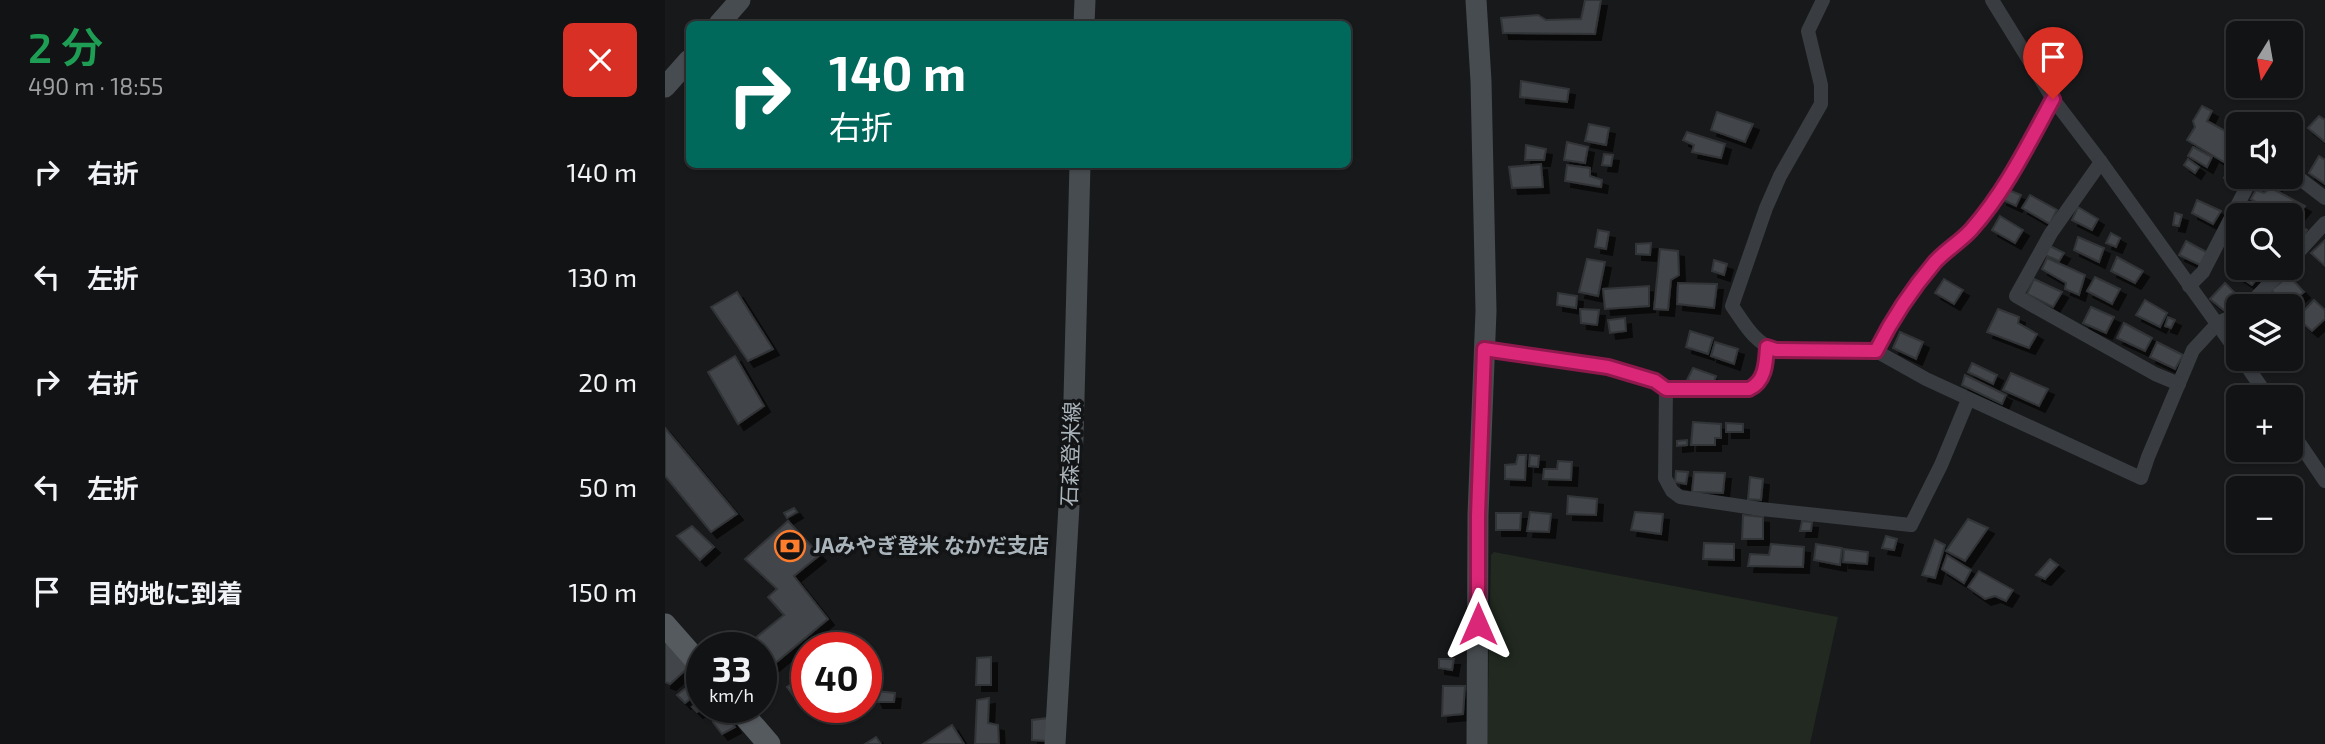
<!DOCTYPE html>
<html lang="ja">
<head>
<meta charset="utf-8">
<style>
	body { margin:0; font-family:"Exo 2","Noto Sans JP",sans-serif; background:#1f2022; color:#f1f3f6; height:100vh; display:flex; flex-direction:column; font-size:26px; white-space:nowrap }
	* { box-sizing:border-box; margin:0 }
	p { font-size:23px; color:#9c9ea0 }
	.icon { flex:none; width:38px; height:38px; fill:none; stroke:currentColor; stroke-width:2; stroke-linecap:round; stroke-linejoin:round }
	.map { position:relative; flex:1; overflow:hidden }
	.side { display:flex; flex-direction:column; background:#121314; width:665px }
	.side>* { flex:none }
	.top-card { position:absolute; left:21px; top:21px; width:665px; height:147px; border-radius:10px; box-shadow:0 2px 5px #0004,0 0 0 2px #313234; background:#00695c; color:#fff; overflow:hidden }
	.needle { width:46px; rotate:191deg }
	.buttons { position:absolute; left:1561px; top:21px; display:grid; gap:14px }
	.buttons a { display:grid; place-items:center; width:77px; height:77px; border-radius:10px; background:#121314; box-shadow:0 2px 5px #0004,0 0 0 2px #313234; font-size:35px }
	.speed { position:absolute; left:21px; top:632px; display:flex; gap:14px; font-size:35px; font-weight:700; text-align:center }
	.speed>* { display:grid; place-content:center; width:91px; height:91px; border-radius:50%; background:#121314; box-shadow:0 2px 5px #0004,0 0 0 2px #313234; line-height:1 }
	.speed small { font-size:18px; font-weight:400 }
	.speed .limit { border:10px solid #d22; background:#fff; color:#111 }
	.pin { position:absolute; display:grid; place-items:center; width:60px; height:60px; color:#fff; margin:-72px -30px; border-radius:50% 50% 50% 0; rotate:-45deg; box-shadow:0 0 7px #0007 }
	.pin .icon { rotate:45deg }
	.me { position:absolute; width:77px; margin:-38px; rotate:0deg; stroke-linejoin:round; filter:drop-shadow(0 0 5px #0008) }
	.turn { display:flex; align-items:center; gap:24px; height:147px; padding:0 28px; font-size:32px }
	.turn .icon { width:91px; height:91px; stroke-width:2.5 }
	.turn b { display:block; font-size:49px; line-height:60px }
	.round { display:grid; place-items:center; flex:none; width:74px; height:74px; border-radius:10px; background:#1f2022 }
	.overview { display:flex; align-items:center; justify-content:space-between; height:119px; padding:0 28px }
	h1 { font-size:42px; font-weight:600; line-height:52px; color:#1e9e55 }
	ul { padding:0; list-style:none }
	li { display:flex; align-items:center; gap:21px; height:105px; padding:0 28px }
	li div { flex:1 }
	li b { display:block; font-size:26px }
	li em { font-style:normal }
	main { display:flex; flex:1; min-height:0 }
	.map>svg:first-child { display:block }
	.green { fill:#212920 }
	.building { fill:#424448; stroke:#323437; stroke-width:2; filter:url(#shadow) }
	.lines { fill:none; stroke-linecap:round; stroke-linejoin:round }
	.street { stroke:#393c40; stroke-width:14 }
	.secondary { stroke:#474c50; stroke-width:21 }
	.primary { stroke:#555a5f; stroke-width:23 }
	.route-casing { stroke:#8e194d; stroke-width:18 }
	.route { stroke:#db2777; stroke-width:12 }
	.labels { text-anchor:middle; stroke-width:7; stroke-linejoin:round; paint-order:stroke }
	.street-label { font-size:21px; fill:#aab4bb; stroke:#131416 }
	.poi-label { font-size:21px; font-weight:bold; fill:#aab4bb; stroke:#131416; text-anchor:start }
</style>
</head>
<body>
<main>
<section class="side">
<div class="overview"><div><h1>2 分</h1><p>490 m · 18:55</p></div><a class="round" style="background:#d93025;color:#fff"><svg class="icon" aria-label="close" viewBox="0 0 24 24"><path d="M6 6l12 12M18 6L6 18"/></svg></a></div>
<ul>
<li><svg class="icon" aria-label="right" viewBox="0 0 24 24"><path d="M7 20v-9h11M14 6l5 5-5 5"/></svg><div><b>右折</b></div><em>140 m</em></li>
<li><svg class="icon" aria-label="left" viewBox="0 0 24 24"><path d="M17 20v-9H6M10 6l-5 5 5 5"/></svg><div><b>左折</b></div><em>130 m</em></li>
<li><svg class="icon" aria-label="right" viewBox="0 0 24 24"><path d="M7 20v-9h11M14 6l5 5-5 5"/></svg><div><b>右折</b></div><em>20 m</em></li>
<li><svg class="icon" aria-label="left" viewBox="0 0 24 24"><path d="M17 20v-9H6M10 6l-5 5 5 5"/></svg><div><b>左折</b></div><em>50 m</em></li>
<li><svg class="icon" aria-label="arrive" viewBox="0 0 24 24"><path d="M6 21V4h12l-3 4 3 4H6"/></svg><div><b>目的地に到着</b></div><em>150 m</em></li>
</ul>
</section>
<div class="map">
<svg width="1660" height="744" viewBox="0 0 1660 744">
	<defs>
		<filter id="shadow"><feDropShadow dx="6" dy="6" stdDeviation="0" flood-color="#0009"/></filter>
	</defs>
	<rect width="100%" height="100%" fill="#18191b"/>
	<polygon class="green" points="829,552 1173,617 1145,744 822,744 826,555"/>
	<g class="building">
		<polygon points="920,0 936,0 930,34 838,33 836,18 873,15 881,20 916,19"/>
		<polygon points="856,81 904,89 902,102 855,97"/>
		<polygon points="1537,106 1547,111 1542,121 1573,138 1573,159 1567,167 1522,140 1530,127 1528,121"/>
		<polygon points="1052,112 1088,124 1080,142 1046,130"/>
		<polygon points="1654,116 1660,120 1660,142 1643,128"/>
		<polygon points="924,124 944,128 941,145 920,141"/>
		<polygon points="1022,132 1060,144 1056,158 1027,152 1029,145 1018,140"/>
		<polygon points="902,142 923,147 920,163 899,160"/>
		<polygon points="861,145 881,149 879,160 860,160"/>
		<polygon points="1528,147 1547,157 1542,167 1523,156"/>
		<polygon points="939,154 948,155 946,166 937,165"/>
		<polygon points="1654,156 1660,160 1660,184 1644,173"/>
		<polygon points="1523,159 1534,167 1530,173 1519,165"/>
		<polygon points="876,164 878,187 847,188 844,167"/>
		<polygon points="902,165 925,168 925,176 937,180 936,187 900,181"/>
		<polygon points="1565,167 1573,172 1573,177 1580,177 1573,187 1559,178"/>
		<polygon points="1601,177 1617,177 1611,185"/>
		<polygon points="1606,188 1640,206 1626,223 1626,215 1614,215 1586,199 1591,190 1599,193"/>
		<polygon points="1341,189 1356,195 1351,206 1336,199"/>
		<polygon points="1365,195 1392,210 1385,224 1357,208"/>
		<polygon points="1532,200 1556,211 1548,224 1527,213"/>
		<polygon points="1413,207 1433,219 1427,230 1407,220"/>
		<polygon points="1510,213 1517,215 1514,226 1508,225"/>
		<polygon points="1335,216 1358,230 1350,243 1327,230"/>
		<polygon points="1633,224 1642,230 1638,236 1629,231"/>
		<polygon points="933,230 944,232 941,249 930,247"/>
		<polygon points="1446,233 1455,238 1451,247 1441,243"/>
		<polygon points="1413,237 1439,248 1434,262 1409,250"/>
		<polygon points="1660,240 1660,266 1646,253"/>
		<polygon points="1521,241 1543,253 1537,266 1514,255"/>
		<polygon points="986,243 985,255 971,254 971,244"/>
		<polygon points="1385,246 1399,253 1394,261 1380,255"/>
		<polygon points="995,249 1013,251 1014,275 1006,280 1003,310 989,309"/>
		<polygon points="1573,253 1573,268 1599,269 1587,285 1561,268"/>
		<polygon points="1452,257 1478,271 1470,283 1446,271"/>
		<polygon points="1382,258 1420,275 1414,295 1400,289 1401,283 1377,269"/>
		<polygon points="922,259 940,262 933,296 914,292"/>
		<polygon points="1049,260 1062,264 1059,275 1047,271"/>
		<polygon points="1624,276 1639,292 1622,306 1606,290"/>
		<polygon points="1430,277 1455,289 1447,304 1422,291"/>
		<polygon points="1279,279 1298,290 1289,304 1270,293"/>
		<polygon points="1369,279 1397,292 1388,307 1362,294"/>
		<polygon points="1013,283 1052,284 1049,308 1012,304"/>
		<polygon points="1560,283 1573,296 1561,312 1545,299"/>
		<polygon points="984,286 984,306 940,309 938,289"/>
		<polygon points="72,292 108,349 83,361 46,307"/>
		<polygon points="893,293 912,296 911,308 892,305"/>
		<polygon points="1480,300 1502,313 1495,327 1471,315"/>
		<polygon points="1649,300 1660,310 1660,319 1647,331 1632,318"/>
		<polygon points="1426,307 1449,317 1441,333 1418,323"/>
		<polygon points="915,309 934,310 932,325 916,323"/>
		<polygon points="1333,309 1354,317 1353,323 1372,334 1364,348 1322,332"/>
		<polygon points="1503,317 1510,320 1506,328 1500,326"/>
		<polygon points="960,318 961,331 945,333 943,320"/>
		<polygon points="1459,323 1487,338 1480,351 1452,338"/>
		<polygon points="1025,331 1048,338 1043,354 1021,347"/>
		<polygon points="1235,332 1258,342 1251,359 1228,348"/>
		<polygon points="1050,342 1073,349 1069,364 1046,356"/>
		<polygon points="1492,342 1518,355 1510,369 1485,357"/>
		<polygon points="70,356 99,406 73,424 43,372"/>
		<polygon points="1307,363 1332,375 1328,384 1303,372"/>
		<polygon points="1028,368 1051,376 1047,387 1022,380"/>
		<polygon points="1346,373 1383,389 1374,406 1338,390"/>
		<polygon points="1300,375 1341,395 1337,404 1297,385"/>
		<polygon points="1028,422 1056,424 1056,438 1050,438 1050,445 1026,445"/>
		<polygon points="1061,423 1078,424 1078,432 1061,432"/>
		<polygon points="0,428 72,514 46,532 0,476"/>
		<polygon points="1022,440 1022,445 1012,446 1012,441"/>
		<polygon points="853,455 861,455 860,480 840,479 840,465 851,464"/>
		<polygon points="865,455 874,456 873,467 864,466"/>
		<polygon points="893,461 907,462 906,480 878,479 879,469 892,469"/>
		<polygon points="1011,471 1023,472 1021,484 1010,482"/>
		<polygon points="1029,472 1060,473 1058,493 1027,492"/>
		<polygon points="1085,477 1098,479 1096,500 1083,499"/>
		<polygon points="903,496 932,499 931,515 902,514"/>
		<polygon points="129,508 132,512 122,518 119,513"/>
		<polygon points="865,512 886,514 884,532 862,531"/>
		<polygon points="970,512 998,514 996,534 966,530"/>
		<polygon points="831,513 856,513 855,530 831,530"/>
		<polygon points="1078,515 1098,517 1098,539 1077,539"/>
		<polygon points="1303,519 1323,528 1300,561 1281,551"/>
		<polygon points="123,521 155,555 129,576 163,619 96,675 96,648 78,648 119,615 103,597 112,589 80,559"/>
		<polygon points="1137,521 1147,522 1146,531 1135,531"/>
		<polygon points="27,526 49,547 35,560 12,536"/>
		<polygon points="1221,536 1232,539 1229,550 1217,548"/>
		<polygon points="1270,540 1280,545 1270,578 1257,575"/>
		<polygon points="1039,543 1069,544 1069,560 1038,559"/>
		<polygon points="1106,544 1139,547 1138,567 1083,566 1085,554 1104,555"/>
		<polygon points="1151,544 1177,548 1175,565 1149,560"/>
		<polygon points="1179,549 1203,552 1202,564 1178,562"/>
		<polygon points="1282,555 1306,570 1299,583 1277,569"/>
		<polygon points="1385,559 1393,565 1380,579 1371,575"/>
		<polygon points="1314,571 1348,590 1341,601 1330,596 1320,599 1303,587"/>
		<polygon points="0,638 24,667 5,684 0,682"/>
		<polygon points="326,657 326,685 311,685 312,658"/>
		<polygon points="774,659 789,659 787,670 774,668"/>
		<polygon points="142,673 142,695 133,702 122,687"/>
		<polygon points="31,680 37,690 20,703 12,695"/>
		<polygon points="778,686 800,686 798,714 777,716"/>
		<polygon points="210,691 230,693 229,702 212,702 209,695"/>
		<polygon points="324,698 323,723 333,725 334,744 310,744 312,700"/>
		<polygon points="37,700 37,707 40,707 32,712 27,707"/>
		<polygon points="62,714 70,727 57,734 48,722"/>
		<polygon points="383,718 381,741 367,740 367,720"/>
		<polygon points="287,725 299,744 258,744"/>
		<polygon points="211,737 216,744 200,744"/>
	</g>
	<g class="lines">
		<g class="street">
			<path d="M 1158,0 L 1143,31 L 1156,85 L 1156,104 L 1115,176 L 1101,208 L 1067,306 C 1079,323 1089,343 1111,350 L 1211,351 L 1261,379 L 1476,478 L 1483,457 L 1528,350 L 1553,323 L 1573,314"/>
			<polyline points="1327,0 1388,99 1436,162 1573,353"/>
			<polyline points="1436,162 1386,233 1351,296 1490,374 1514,384"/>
			<polyline points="1626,172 1660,198"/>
			<polyline points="1626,260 1660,223"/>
			<polyline points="1524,286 1538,272 1587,177"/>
			<polyline points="1583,306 1619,268"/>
			<path d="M 819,349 L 943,367 L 990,381 L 1001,389 L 1084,389 C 1100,382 1101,364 1102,347"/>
			<path d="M 1211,351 C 1227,319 1247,289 1270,262 C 1281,250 1295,242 1306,230 C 1339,192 1364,143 1388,99"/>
			<polyline points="1577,359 1603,397"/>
			<polyline points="1001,389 1000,478 1007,491 1015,497 1096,509 1246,525 1276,465 1303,400"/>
			<polyline points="1626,431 1660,481"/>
		</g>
		<g class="secondary">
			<polyline points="811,0 816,81 821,311 813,515 812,744"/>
			<polyline points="54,24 75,0"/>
			<polyline points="419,24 420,0"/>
			<polyline points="0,87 24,60"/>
			<polyline points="390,744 408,438 415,164"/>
		</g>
		<g class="primary">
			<polyline points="0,625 37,667"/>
			<polyline points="72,707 104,744"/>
		</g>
	</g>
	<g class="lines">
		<g class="route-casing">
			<path id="route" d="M 813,624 L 813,515 L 819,349 L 943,367 L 990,381 L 1001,389 L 1084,389 C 1100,382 1101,364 1102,347 L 1111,350 L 1211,351 C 1227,319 1247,289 1270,262 C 1281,250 1295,242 1306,230 C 1340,192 1364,143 1388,99"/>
		</g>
		<use href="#route" class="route"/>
	</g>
	<defs>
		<g id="bank-ring" transform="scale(1.575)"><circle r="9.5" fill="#131416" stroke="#fe7d2d" stroke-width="1.5"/><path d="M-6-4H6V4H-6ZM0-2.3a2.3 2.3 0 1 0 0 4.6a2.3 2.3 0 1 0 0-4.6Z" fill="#fe7d2d"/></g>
	</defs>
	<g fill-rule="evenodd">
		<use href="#bank-ring" x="125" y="546"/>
	</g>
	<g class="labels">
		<g class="street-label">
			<text transform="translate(406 454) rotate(-88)" y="7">石森登米線</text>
		</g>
		<g class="poi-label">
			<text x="148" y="553">JAみやぎ登米 なかだ支店</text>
		</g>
	</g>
</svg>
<div class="buttons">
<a><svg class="needle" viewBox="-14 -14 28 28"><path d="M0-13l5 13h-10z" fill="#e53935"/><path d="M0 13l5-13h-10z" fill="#9c9ea0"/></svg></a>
<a><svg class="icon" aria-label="sound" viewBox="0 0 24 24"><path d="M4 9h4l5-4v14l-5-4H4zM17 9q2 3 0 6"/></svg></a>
<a><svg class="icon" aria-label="search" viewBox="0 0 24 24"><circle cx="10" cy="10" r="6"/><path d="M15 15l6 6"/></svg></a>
<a><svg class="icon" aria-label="layers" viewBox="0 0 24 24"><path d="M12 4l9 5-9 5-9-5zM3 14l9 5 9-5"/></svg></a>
<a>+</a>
<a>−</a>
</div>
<div class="speed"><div>33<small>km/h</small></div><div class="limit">40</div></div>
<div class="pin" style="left:1388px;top:99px;background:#d93025"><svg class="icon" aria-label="arrive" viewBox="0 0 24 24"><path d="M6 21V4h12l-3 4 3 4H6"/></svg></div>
<svg class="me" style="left:813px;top:624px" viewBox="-20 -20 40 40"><path d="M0-17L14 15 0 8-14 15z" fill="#db2777" stroke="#fff" stroke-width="4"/></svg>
<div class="top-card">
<div class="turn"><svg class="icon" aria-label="right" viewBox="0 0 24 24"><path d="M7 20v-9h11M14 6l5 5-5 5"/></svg><div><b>140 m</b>右折</div></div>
</div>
</div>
</main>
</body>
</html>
